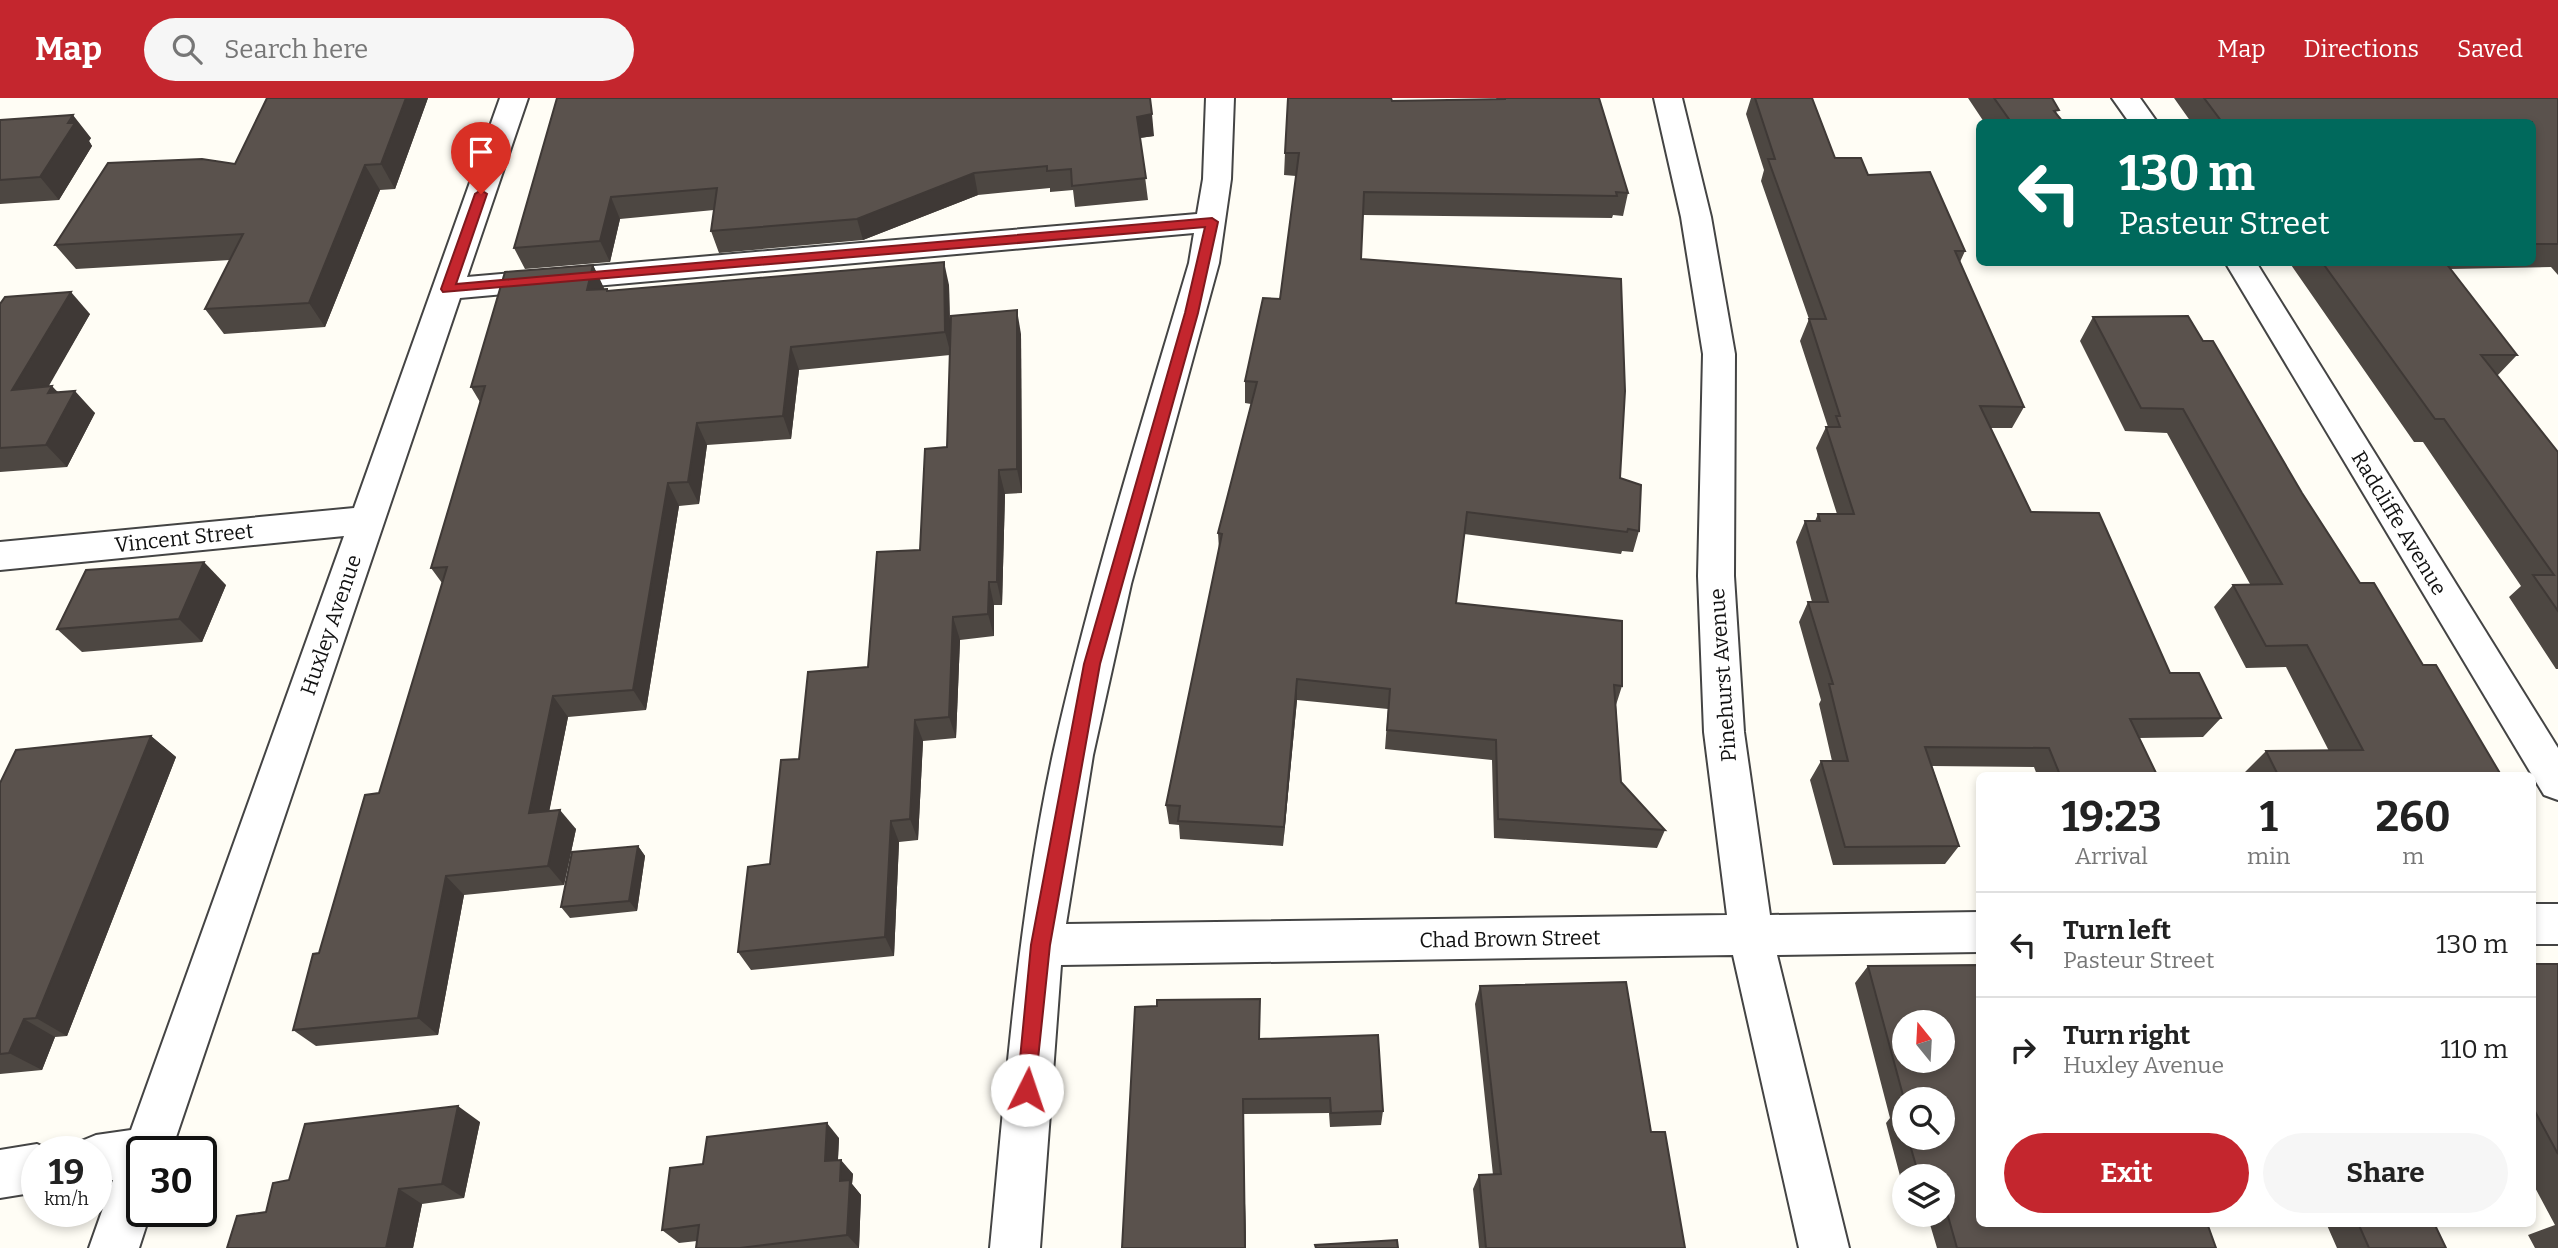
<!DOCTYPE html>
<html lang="en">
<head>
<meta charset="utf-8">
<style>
	body { margin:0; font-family:Bitter,serif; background:#f6f6f6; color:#222; height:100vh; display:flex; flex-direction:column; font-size:26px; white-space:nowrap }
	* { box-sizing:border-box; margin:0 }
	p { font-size:23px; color:#767676 }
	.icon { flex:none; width:38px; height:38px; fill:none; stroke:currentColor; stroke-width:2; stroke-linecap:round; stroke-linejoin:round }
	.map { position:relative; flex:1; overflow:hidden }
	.side { position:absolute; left:1976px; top:674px; width:560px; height:455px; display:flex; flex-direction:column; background:#fff; border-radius:10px; box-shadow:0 4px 10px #0003 }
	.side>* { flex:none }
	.banner { position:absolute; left:1976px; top:21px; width:560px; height:147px; border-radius:10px; box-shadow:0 4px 10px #0003; background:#00695c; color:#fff; overflow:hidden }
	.needle { width:46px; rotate:342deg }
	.buttons { position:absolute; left:1892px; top:912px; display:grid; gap:14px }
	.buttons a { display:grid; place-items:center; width:63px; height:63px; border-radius:50%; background:#fff; box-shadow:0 4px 10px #0003; font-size:35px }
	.speed { position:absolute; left:21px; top:1038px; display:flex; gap:14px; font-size:35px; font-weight:700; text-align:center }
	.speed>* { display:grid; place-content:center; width:91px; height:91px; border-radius:50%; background:#fff; box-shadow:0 4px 10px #0003; line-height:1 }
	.speed small { font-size:18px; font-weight:400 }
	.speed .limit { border:4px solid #111; border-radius:10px; background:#fff; color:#111 }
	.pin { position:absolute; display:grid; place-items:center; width:60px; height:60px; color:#fff; margin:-72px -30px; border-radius:50% 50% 50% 0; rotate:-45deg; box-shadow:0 0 7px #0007 }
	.pin .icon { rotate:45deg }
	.me { position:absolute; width:77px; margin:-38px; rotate:4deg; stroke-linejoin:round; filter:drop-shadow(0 0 5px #0008) }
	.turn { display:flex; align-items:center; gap:24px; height:147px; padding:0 28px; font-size:32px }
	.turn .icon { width:91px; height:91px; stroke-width:2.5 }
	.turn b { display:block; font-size:49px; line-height:60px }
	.eta { display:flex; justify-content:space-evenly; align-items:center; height:119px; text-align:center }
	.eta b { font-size:42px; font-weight:700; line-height:49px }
	.cta { display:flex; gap:14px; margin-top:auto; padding:14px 28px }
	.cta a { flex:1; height:80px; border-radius:42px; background:#c4262e; color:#fff; font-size:28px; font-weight:700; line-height:80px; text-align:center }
	.cta a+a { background:#f6f6f6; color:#222 }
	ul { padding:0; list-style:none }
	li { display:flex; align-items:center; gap:21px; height:105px; padding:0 28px; border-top:2px solid #e0e0e0 }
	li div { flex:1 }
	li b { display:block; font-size:26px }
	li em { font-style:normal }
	header { display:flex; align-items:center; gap:42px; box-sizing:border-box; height:98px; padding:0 35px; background:#c4262e; color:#fff }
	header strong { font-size:33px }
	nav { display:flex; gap:38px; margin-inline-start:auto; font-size:24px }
	.search { width:490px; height:63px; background:#f6f6f6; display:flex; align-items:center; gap:18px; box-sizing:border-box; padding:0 24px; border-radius:38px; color:#767676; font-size:26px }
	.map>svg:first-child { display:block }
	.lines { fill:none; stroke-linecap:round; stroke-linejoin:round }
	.minor-casing { stroke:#444; stroke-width:4 }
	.minor { fill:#fff; fill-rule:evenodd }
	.wall { fill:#4d4742; fill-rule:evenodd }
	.shaded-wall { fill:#3f3936 }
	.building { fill:#5a524d; stroke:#3f3936; stroke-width:2; fill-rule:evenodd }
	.route { fill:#c4262e; stroke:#7f191e; stroke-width:2 }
	.labels { text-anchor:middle; stroke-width:7; stroke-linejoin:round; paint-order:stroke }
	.street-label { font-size:21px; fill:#111; stroke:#fff }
</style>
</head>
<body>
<header>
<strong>Map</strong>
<div class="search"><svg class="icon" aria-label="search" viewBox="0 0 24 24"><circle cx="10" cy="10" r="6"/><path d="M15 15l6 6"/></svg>Search here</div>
<nav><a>Map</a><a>Directions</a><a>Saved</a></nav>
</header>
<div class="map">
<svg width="2558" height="1150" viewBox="0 0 2558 1150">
	<rect width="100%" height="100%" fill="#fffdf5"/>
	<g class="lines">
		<g class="minor-casing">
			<g id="minor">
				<path d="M 500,0 L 528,0 L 467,179 L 1197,116 L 1203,81 L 1206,0 L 1234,0 L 1231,81 L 1219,165 L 1131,486 L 1093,657 L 1066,826 L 1727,817 L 1704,634 L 1698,478 L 1703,256 L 1681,119 L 1654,0 L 1682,0 L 1711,119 L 1735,256 L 1734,478 L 1744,634 L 1770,817 L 1979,814 L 1979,854 L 1777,857 L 1849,1150 L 1799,1150 L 1733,857 L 1061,867 L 1040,1150 L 990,1150 C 1006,985 1018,819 1053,656 C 1090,490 1141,328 1189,165 L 1194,135 L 460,200 L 171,1054 L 142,1054 L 142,1113 L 151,1113 L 139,1150 L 89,1150 L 113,1082 L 96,1085 L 96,1054 L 75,1054 L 79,1044 L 96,1037 L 131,1032 L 344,438 L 0,472 L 0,444 L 354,410 Z"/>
				<polygon points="2112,0 2140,0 2157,24 2129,24"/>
				<polygon points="2225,164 2256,164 2558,650 2558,702 2544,697"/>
				<rect x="2532" y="806" width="26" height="40"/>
				<polygon points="37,1046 54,1054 37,1054 37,1094 0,1100 0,1052"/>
			</g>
		</g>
		<use href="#minor" class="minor"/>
	</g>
	<g class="wall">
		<polygon points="267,0 428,0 395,91 380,92 325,229 224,236 205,211 230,162 76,171 55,147 235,66"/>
		<polygon points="557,0 1154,38 1140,40 1148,102 1075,109 1073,92 1050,94 1050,90 978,97 863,142 719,155 711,133 714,112 620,121 610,164 525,171 514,150"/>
		<polygon points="1496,0 1599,0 1628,95 1623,118 1613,117 1612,120 1363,117 1361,161 1620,380 1639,433 1633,454 1622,453 1621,456 1464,436 1456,505 1622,588 1616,607 1621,684 1665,732 1657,750 1494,740 1492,662 1385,651 1388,611 1297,602 1283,748 1180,741 1179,727 1169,726 1166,707 1219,452 1218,435 1251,306 1245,305 1245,283 1280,201 1296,78 1284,77 1285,55 1392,3 1497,2"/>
		<polygon points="1751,0 1812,0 1835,60 1868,77 1965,153 1960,164 2024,309 2012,330 1990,330 2031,414 2170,575 2221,620 2203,639 2139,640 2157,677 2037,677 2034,669 1932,668 1959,748 1945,766 1833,767 1810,682 1821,663 1832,663 1819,606 1821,602 1799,524 1808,504 1812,504 1796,444 1805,423 1815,423 1818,416 1837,416 1816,350 1826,329 1828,329 1800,243 1809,221 1761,83 1764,72 1746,16"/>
		<polygon points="1968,0 2052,0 2057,17 2063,24 1984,24"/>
		<polygon points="2174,0 2558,0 2558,177 2551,169 2450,171 2517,257 2497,278 2558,354 2558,571 2556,571 2509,499 2521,488 2423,344 2414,344 2289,164 2532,164 2532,24 2191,24"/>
		<polygon points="0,22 91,40 89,43 92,48 59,102 0,106"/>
		<polygon points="593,167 604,191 608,193 949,187 950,249 1021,236 1022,395 1005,396 1002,507 994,507 994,538 960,542 956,640 923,643 918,742 899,744 894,858 751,872 738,854 770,766 799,661 868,569 920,452 947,349 950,257 799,272 791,341 707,347 699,406 679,408 646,612 568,619 549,713 576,731 564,787 464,797 438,937 316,948 293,932 319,855 379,695 442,485 431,470 480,304 471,289"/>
		<polygon points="0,206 90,216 48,288 95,315 67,369 0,374"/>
		<polygon points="2093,219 2203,243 2302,395 2360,485 2423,567 2501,677 2246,677 2245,674 2266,653 2329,653 2286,569 2246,570 2214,509 2233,487 2250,486 2167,335 2125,333 2080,243"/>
		<polygon points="226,487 202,544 82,554 57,531"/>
		<polygon points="151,638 176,659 67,938 55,939 42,972 0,976 0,685"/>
		<polygon points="638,748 645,758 637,813 570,820 561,809"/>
		<polygon points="2532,866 2558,866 2558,1150 2535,1150 2528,1137 2555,1127 2532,1084"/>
		<path d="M 1868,868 L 2216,1150 L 1937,1150 L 1929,1123 L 1912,1123 L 1910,1116 L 1942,1116 L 1942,1078 L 1904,1078 L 1904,1093 L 1886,1025 L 1890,1020 L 1855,885 ZM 1904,1001 L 1942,1040 L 1904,1040 Z"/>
		<polygon points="1480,888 1651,1034 1685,1150 1479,1150 1473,1091 1479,1077 1493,1077 1475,906"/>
		<polygon points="1260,901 1260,941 1383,1013 1381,1027 1330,1029 1329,1015 1243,1016 1246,1150 1122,1150"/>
		<polygon points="480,1024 464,1100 422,1106 413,1150 227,1150 266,1114"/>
		<polygon points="839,1040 838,1062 853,1076 852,1086 861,1097 859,1150 696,1150 697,1143 679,1145 662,1132 703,1066"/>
		<polygon points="2326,1125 2459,1125 2454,1127 2435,1128 2446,1150 2337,1150"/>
	</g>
	<g class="shaded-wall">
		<polygon points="406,0 428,0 395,91 381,66"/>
		<polygon points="1152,16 1154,38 1139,40 1137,19"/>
		<polygon points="73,17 91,40 89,43 92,48 59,102 40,79"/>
		<polygon points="365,67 380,92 325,229 309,205"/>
		<polygon points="974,75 978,97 863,142 857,121"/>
		<polygon points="611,99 620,121 610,164 600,143"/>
		<polygon points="944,164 949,187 951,257 945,234"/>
		<polygon points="593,167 604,190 598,215 587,192"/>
		<polygon points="71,194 90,216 34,314 12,292"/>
		<polygon points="1017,212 1021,236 1022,395 1017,371"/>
		<polygon points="791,249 799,272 791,341 783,318"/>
		<polygon points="52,288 68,305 75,293 95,315 67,369 46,347 48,295"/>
		<polygon points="697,325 707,347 699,406 688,384"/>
		<polygon points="999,372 1005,396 1002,507 997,484"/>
		<polygon points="668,385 679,408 646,612 633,592"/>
		<polygon points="204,464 226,487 202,544 179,521"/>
		<polygon points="989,484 994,507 994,538 988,516"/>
		<polygon points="953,519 960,542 956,640 949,619"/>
		<polygon points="1297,581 1297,602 1283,748 1284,729"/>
		<polygon points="553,598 568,619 545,735 529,715"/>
		<polygon points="915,622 923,643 918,742 910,721"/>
		<polygon points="151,638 176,659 67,938 36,920"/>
		<polygon points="560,712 576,731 564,787 548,768"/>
		<polygon points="891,723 899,744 894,858 885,839"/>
		<polygon points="638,748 645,758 637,813 629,803"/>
		<polygon points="446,778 464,797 438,937 418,920"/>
		<polygon points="24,921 55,939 42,972 9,955"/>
		<polygon points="1243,1001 1243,1016 1246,1150 1245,1150"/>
		<polygon points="458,1008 480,1024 464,1100 442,1086"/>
		<polygon points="827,1025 839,1040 837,1078 825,1063"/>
		<polygon points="841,1062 853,1076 852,1086 861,1097 859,1150 847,1137 840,1083"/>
		<polygon points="399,1091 422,1106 413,1150 386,1150"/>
	</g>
	<g class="building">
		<polygon points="267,0 406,0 381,66 365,67 309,205 205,211 243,136 55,147 108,65 202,61 235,66"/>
		<polygon points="557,0 1150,0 1152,16 1137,19 1146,80 1072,88 1071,71 1047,73 1047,68 974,75 857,121 711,133 717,90 611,99 600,143 514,150"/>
		<polygon points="1288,0 1391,0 1392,3 1505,1 1505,0 1599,0 1628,95 1616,94 1617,98 1364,94 1361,161 1621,181 1625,293 1620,380 1641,387 1639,433 1628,431 1627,434 1467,414 1456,505 1622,523 1622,588 1614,587 1621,684 1665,732 1498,721 1496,642 1387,632 1390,591 1297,581 1284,729 1178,723 1180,708 1166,707 1222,436 1218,435 1257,284 1245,283 1263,200 1280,201 1299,55 1285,55"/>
		<polygon points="1755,0 1812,0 1835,60 1861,60 1868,77 1930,74 1965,153 1955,153 2024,309 1980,308 2031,414 2099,415 2170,575 2199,575 2221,620 2130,621 2157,677 2060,677 2049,650 1925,649 1959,748 1845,749 1821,663 1848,663 1829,586 1833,586 1808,504 1828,504 1805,423 1820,423 1818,416 1854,416 1826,329 1840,329 1836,318 1840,318 1809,221 1826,221 1768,61 1775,61"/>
		<polygon points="1994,0 2052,0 2059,12 2054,13 2063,24 2011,24"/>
		<polygon points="2204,0 2558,0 2558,146 2532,146 2532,24 2222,24"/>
		<polygon points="73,17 68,25 75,25 40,79 0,82 0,22"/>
		<polygon points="944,164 945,234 791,249 783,318 697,325 688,384 668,385 633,592 553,598 529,715 560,712 548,768 446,778 418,920 293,932 313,856 319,855 365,697 379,695 447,469 431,470 485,288 471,289 505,174 593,167 587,192 607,191 607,193"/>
		<polygon points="2322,164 2445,164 2517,257 2481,257 2558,354 2558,513 2533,477 2554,477 2444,321 2435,321"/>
		<polygon points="71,194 12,292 52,288 48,295 75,293 46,347 0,350 0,206 5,199"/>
		<polygon points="1017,212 1017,371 999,372 997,484 989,484 988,516 953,519 949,619 915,622 910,721 891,723 885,839 738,854 748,769 770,766 781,662 799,661 808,574 868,569 877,454 920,452 925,351 947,349 951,218"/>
		<polygon points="2188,218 2203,243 2213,243 2302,395 2360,485 2374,485 2423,567 2436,567 2501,677 2278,677 2266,653 2363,652 2307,547 2266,548 2233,487 2282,486 2183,311 2141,310 2093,219"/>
		<polygon points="204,464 179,521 57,531 86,472"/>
		<polygon points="151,638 36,920 24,921 9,955 0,956 0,685 16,652"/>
		<polygon points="638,748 629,803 561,809 572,754"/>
		<polygon points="2532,866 2558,866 2558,1056 2532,1008"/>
		<path d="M 1979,867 L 1979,1125 L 2207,1125 L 2216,1150 L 1957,1150 L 1946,1111 L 1942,1111 L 1942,1078 L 1919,1078 L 1908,1040 L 1942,1040 L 1942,1001 L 1904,1001 L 1868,868 ZM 1904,924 L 1942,924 L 1942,962 L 1904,962 Z"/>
		<polygon points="1626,884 1651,1034 1665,1034 1685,1150 1486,1150 1479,1077 1501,1076 1480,888"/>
		<polygon points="1260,901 1259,941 1378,937 1383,1013 1331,1015 1330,1000 1243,1001 1245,1150 1122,1150 1135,909 1157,908 1157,902"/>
		<polygon points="458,1008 442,1086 399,1091 386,1150 227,1150 237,1118 266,1114 273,1085 289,1082 305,1026"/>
		<polygon points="1900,1010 1904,1010 1904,1023"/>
		<polygon points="827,1025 825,1063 841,1062 840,1083 850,1082 847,1137 740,1150 696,1150 699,1127 662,1132 670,1070 703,1066 707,1039"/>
		<polygon points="2358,1125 2434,1125 2446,1150 2369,1150"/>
		<polygon points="1397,1142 1398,1150 1316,1150 1315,1147"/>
	</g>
	<polygon class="route" points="481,92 487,96 456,186 1212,120 1218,124 1198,215 1100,566 1050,847 1034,999 1027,1002 1020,999 1017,992 1031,847 1084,566 1185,215 1205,129 443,194 441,191 475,96"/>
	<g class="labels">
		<g class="street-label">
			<text transform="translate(2399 425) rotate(59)" y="7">Radcliffe Avenue</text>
			<text transform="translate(184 440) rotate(-6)" y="7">Vincent Street</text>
			<text transform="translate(331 527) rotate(-71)" y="7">Huxley Avenue</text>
			<text transform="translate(1723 577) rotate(-94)" y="7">Pinehurst Avenue</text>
			<text transform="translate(1510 841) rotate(-1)" y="7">Chad Brown Street</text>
		</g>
	</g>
</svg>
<div class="buttons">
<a><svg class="needle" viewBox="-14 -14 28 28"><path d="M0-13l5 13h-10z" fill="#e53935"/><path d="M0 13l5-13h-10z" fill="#767676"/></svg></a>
<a><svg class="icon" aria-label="search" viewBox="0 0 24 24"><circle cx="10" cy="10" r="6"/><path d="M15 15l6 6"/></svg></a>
<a><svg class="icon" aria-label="layers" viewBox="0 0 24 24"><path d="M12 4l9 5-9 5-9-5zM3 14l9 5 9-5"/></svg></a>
</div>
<div class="speed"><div>19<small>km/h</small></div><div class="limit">30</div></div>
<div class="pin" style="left:481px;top:96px;background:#d93025"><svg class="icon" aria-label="arrive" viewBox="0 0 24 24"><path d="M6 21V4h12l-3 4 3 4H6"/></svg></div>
<svg class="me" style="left:1027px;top:992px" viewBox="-20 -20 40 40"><circle r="19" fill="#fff"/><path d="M0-13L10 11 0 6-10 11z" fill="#c4262e"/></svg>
<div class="banner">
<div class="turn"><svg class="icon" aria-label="left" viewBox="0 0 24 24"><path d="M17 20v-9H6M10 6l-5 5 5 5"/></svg><div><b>130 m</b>Pasteur Street</div></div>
</div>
<section class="side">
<div class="eta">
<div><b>19:23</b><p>Arrival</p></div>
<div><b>1</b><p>min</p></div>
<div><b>260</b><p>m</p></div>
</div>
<ul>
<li><svg class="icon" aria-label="left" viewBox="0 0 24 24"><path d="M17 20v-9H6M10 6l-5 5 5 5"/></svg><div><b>Turn left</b><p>Pasteur Street</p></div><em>130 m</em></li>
<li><svg class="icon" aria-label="right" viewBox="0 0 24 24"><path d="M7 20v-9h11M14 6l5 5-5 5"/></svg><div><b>Turn right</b><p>Huxley Avenue</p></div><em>110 m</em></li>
</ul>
<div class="cta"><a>Exit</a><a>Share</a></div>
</section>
</div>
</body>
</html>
